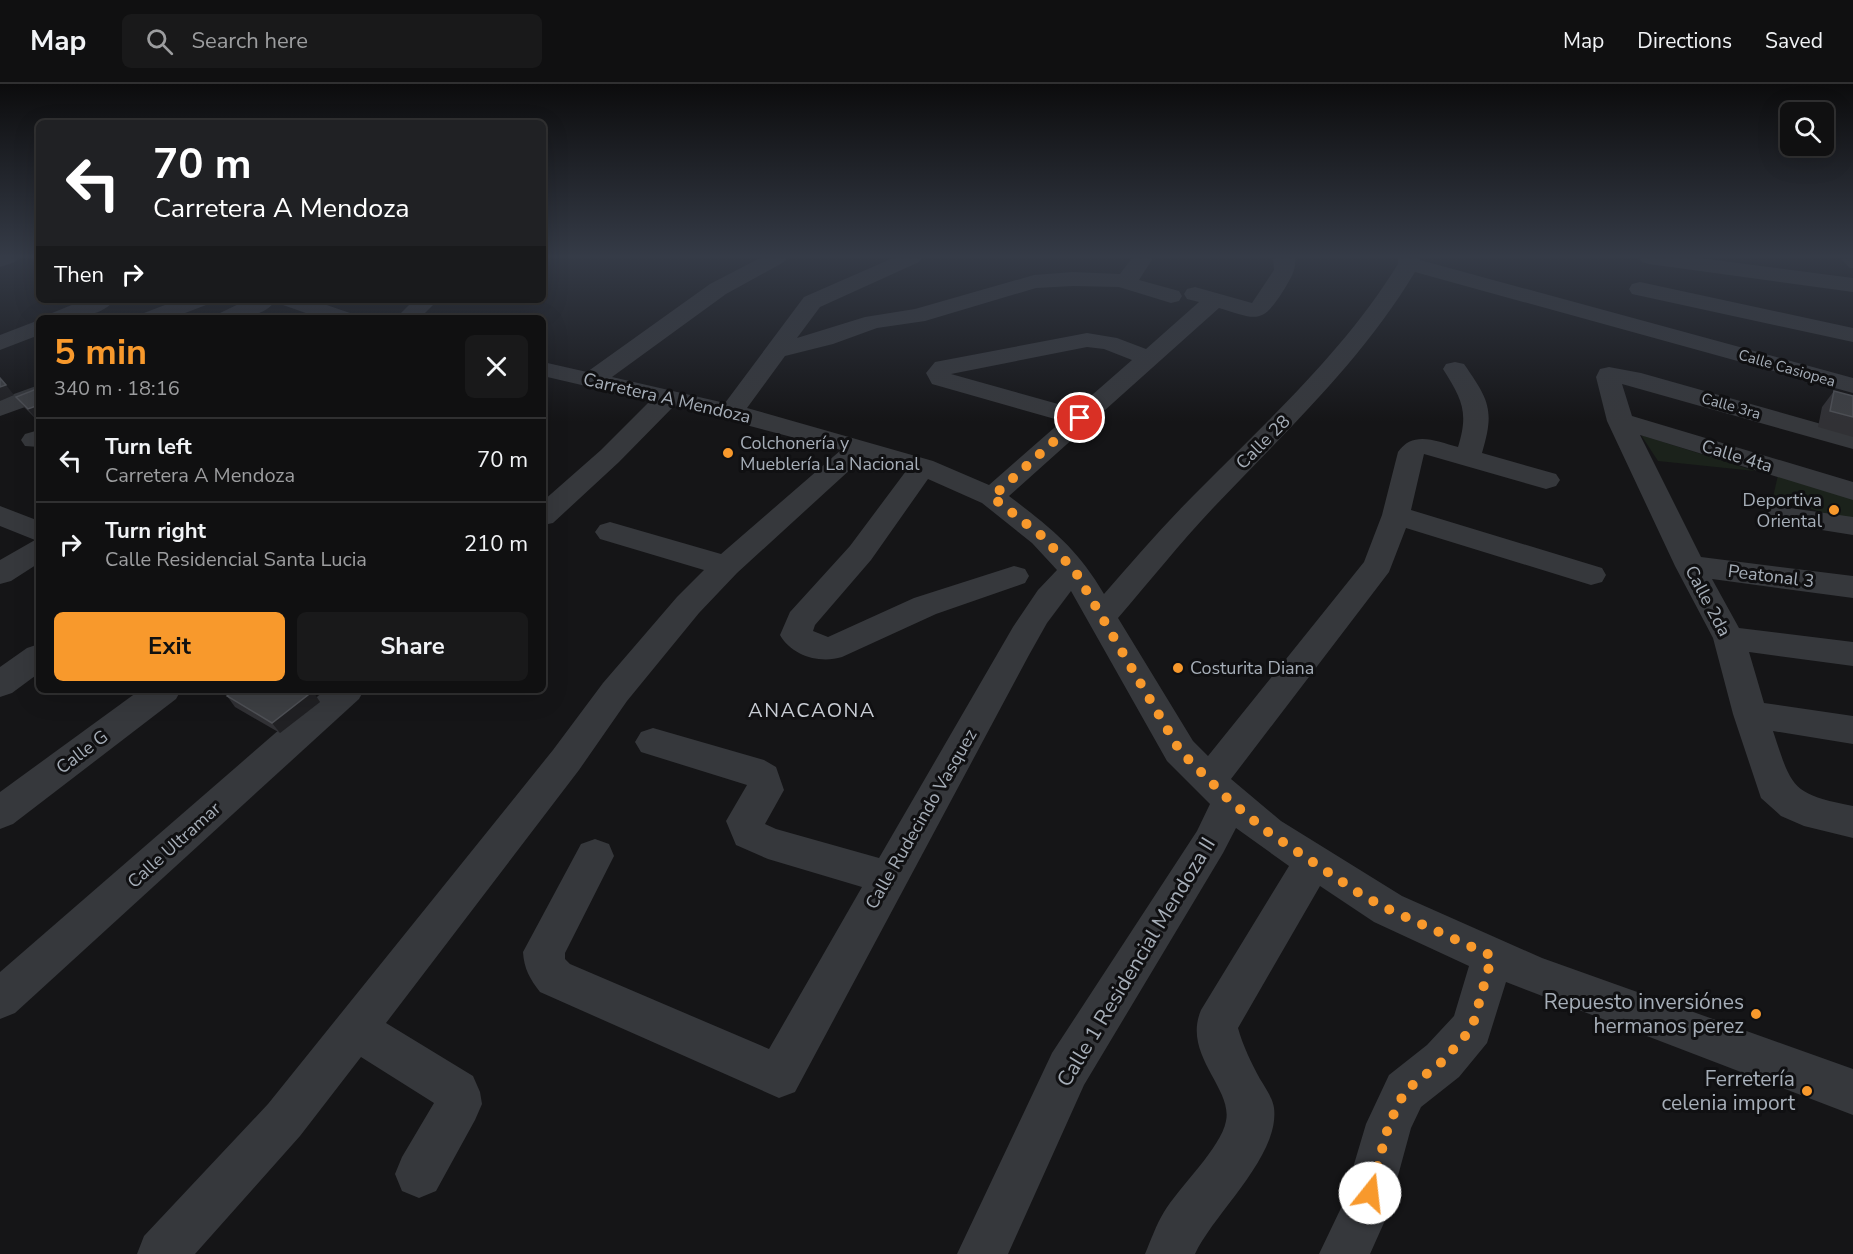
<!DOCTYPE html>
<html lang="en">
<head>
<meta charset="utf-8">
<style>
	body { margin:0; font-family:"Nunito Sans",sans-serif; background:#19191a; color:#f1f3f6; height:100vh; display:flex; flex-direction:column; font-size:22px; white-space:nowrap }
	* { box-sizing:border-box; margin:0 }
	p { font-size:20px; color:#9c9d9f }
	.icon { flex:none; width:33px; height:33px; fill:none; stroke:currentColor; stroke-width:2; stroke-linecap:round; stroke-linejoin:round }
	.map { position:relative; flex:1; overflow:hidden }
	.panel { position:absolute; left:36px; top:231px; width:510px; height:378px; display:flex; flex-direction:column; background:#101011; border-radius:9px; box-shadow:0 6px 24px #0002,0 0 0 2px #303031 }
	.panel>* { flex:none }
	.guide { position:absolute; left:36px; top:36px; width:510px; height:183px; border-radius:9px; box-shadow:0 6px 24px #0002,0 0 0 2px #303031; background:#202124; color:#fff; overflow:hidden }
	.buttons { position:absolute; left:1780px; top:18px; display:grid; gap:12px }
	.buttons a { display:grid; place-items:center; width:54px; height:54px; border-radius:9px; background:#101011; box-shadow:0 6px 24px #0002,0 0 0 2px #303031; font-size:30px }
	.pin { position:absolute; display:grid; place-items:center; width:51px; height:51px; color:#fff; margin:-26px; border:3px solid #fff; border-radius:50%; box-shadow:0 2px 6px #0007 }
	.me { position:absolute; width:66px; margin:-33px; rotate:16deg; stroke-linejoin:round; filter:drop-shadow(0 0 4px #0008) }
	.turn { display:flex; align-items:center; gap:21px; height:126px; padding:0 18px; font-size:27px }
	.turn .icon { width:78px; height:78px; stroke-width:2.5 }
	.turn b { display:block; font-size:42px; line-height:51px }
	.then { display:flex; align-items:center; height:57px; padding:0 18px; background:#0003; gap:12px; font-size:22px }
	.round { display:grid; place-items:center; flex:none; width:63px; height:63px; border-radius:9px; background:#19191a }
	.head { display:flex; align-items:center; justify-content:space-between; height:102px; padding:0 18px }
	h1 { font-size:36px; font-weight:700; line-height:45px; color:#f8992c }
	.button { display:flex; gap:12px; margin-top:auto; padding:12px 18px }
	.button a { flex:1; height:69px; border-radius:9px; background:#f8992c; color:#111; font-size:24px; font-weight:700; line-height:69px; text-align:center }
	.button a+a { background:#19191a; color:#f1f3f6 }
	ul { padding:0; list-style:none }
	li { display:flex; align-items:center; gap:18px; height:84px; padding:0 18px; border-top:2px solid #303031 }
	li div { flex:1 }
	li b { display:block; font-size:22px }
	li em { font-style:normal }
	header { display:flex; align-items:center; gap:36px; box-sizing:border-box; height:84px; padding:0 30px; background:#101011; border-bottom:2px solid #303031 }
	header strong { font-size:28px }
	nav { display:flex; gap:33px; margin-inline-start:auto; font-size:21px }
	.search { width:420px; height:54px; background:#19191a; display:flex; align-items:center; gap:15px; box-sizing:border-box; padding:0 21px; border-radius:9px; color:#9c9d9f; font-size:22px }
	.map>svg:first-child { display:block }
	.green { fill:#1b221b }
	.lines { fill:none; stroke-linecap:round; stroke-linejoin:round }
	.minor { fill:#36383c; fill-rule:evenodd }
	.wall { fill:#313135 }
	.shaded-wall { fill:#202023 }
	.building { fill:#3d3f43; stroke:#4e5055; stroke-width:1.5 }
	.route { stroke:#f8992c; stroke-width:10; stroke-dasharray:0 18 }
	.poi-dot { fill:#f8992c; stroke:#101012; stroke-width:2 }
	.labels { text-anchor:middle; stroke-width:6; stroke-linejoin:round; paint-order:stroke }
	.far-street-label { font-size:15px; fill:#a6aeb8; stroke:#101012 }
	.street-label { font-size:18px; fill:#a6aeb8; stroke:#101012 }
	.poi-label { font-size:18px; fill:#a6aeb8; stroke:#101012; text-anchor:start }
	.neighbourhood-label { font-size:20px; letter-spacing:1.5px; fill:#c8ccd4; stroke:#101012 }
	.near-street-label { font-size:21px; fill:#a6aeb8; stroke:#101012 }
	.near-poi-label { font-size:21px; fill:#a6aeb8; stroke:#101012; text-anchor:end }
</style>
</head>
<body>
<header>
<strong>Map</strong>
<div class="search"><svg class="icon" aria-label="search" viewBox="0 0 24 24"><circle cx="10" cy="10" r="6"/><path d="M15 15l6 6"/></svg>Search here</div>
<nav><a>Map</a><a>Directions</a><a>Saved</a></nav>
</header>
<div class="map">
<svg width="1853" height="1170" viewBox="0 0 1853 1170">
	<rect width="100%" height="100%" fill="#151517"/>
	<g class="green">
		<polygon points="1641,351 1755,387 1658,377"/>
		<polygon points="1778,391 1853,415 1853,438 1773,413"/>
	</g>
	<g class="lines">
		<g class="minor">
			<polygon points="0,174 18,174 15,178 0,183"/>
			<path d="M 760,174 L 787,174 L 784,178 L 726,210 L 612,293 L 725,319 L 804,213 L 893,174 L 922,174 L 919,178 L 820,223 L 797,254 L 865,233 L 915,225 L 1034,191 L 1073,188 L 1120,190 L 1132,174 L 1153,174 L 1139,196 L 1179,207 L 1182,212 L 1179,217 L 1171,219 L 1119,203 L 1073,202 L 1036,204 L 925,237 L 877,244 L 833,260 L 785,272 L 747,324 L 933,377 L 989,401 L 1062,337 L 932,300 L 926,289 L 935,278 L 1087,249 L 1117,254 L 1146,265 L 1199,218 L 1187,215 L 1184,210 L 1187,205 L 1195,203 L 1252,219 L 1274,186 L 1273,174 L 1295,174 C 1296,187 1291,193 1285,204 C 1262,241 1258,236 1219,224 L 1009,412 C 1051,444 1077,464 1104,510 C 1133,477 1162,443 1193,412 C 1266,338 1343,269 1398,180 L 1398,174 L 1420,174 L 1420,176 L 1853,294 L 1853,309 L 1415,188 C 1361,278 1285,348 1214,423 C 1180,459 1150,497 1118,534 L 1193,657 L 1208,672 L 1364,478 L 1382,431 L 1398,368 C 1413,346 1436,357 1458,363 C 1469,328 1462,315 1443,285 L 1446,280 L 1455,278 L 1464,280 C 1489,316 1495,326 1482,369 L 1556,390 L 1560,396 L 1556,402 L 1546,405 L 1424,370 L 1411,426 L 1602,484 L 1606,491 L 1602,498 L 1591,501 L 1406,444 L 1389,488 L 1231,695 L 1281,737 L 1402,812 L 1542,874 L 1853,985 L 1853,1031 L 1506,898 L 1487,959 L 1459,993 L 1421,1023 L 1411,1044 L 1387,1132 L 1370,1170 L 1319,1170 L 1341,1124 L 1366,1040 L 1389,991 L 1427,961 L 1454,932 L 1469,882 L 1374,838 L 1320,802 L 1238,944 C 1243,962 1251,978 1260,995 C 1265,1003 1273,1015 1274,1024 C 1280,1072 1214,1129 1195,1170 L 1145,1170 C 1151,1156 1156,1141 1164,1128 C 1179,1103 1221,1064 1226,1037 C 1233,1004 1182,971 1201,926 L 1289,782 L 1236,744 L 1223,769 L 1084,1001 L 1008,1170 L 957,1170 L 1052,969 L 1197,747 L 1210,720 L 1167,677 L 1071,507 L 1047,539 L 1029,571 L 795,1008 L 779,1014 L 540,908 C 530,895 524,885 523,868 L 581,760 L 595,755 L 609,760 L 614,772 L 565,869 L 565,875 L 570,880 L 769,965 L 862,803 L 768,775 L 736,761 L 726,737 L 747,701 L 641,668 L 635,658 L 641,648 L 653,644 L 764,676 L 776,683 L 784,706 L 765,740 L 776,745 L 879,774 L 1013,543 L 1038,506 L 1057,486 L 1032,459 L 982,419 L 928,395 L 871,476 L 815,541 L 813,547 L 828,553 L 914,514 L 1014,482 L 1025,485 L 1029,492 L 1025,499 L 936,530 L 842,573 C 820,580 792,572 780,551 L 790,528 L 850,462 L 906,387 L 864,373 L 737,489 L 699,529 L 627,617 L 579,686 L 386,939 L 473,992 L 480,1008 L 482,1020 L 475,1036 L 436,1107 L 419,1114 L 402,1107 L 395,1090 L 402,1073 L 434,1019 L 361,973 L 300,1052 L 195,1170 L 137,1170 L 144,1152 L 268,1020 L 553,666 L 603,599 L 677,513 L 704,486 L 600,455 L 595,448 L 600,441 L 610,438 L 721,470 L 841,366 L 674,322 L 619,378 L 553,439 L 543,441 L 543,417 L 601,366 L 650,317 L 543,292 L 543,278 L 587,288 L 710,200 ZM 1087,263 L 1104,265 L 1132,276 L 1076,325 L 951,290 Z"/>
			<polygon points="1639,174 1700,174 1853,194 1853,208 1649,180 1642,178"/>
			<polygon points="1640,198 1853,244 1853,258 1632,210 1629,205 1632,200"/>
			<path d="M 84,216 L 114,216 C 102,234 68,234 49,234 L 52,229 Z"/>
			<polygon points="178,216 209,216 206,221 172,234 141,234 144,229"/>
			<path d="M 247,216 L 276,216 C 263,235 236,234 217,234 L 220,229 Z"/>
			<polygon points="280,216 312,216 350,229 353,234 320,234 283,221"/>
			<polygon points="414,216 438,216 420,234 396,234"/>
			<polygon points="39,236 39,251 0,266 0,251"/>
			<path d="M 1609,283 L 1641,289 L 1853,349 L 1853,365 L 1622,300 L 1632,332 L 1853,398 L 1853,416 L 1640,351 L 1701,473 L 1853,492 L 1853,514 L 1712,495 L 1739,544 L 1853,558 L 1853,582 L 1749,568 L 1764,619 L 1853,632 L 1853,660 L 1773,647 C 1792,704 1791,710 1853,722 L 1853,754 L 1804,742 L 1781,732 L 1761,714 L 1733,630 L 1713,554 L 1675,482 L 1607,337 L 1596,293 L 1600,285 Z"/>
			<polygon points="39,301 39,318 0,332 0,315"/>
			<polygon points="39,346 39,363 25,362 21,356 25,350"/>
			<polygon points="0,422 39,437 39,479 11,497 0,500 0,476 35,456 0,442"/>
			<polygon points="1776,422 1853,433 1853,451 1766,437 1762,431 1766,425"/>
			<polygon points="39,560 39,589 12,609 0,613 0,583 27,564"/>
			<polygon points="140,606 181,606 176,615 13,740 0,745 0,708"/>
			<polygon points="325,606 364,606 359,615 15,929 0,935 0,888"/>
		</g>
	</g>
	<g class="wall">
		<polygon points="1840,174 1853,174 1853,184 1850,184"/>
		<polygon points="39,304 37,336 24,323 16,313"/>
		<polygon points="1834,307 1853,312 1853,353 1818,343 1822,323"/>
		<polygon points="227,612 320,618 280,649 235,623"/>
	</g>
	<g class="shaded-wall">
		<polygon points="6,301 14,311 0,317 0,303"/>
		<polygon points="39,321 39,335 37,336 28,325"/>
		<polygon points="313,607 320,618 280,649 272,639"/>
	</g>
	<g class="building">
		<polygon points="0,294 6,301 0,303"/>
		<polygon points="39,304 39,321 28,325 16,313"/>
		<polygon points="1834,307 1853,312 1853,333 1830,327"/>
		<polygon points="235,606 310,606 313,607 272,639 227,612"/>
	</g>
	<linearGradient id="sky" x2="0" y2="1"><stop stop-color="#0c0c0d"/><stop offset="0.51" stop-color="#353b47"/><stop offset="1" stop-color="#353b47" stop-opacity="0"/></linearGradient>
	<rect width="1853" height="338" fill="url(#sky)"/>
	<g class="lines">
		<polyline class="route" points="1080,334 992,413 1042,452 1075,487 1180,667 1230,717 1268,748 1362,811 1388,825 1492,872 1472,944 1443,977 1405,1007 1389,1040 1370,1109"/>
	</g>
	<g class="poi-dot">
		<circle cx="728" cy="369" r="6"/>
		<circle cx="1834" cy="426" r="6"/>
		<circle cx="1178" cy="584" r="6"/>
		<circle cx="1756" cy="930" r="6"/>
		<circle cx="1807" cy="1007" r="6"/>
	</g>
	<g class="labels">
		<g class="far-street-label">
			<text transform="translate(1787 284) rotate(16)" y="5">Calle Casiopea</text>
			<text transform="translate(1731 322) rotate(16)" y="5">Calle 3ra</text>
		</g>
		<g class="street-label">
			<text transform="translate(667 314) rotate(13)" y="6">Carretera A Mendoza</text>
			<text transform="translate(1263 358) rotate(-45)" y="6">Calle 28</text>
			<text transform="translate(1737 372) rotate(17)" y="6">Calle 4ta</text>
			<text transform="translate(1771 492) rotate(7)" y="6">Peatonal 3</text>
			<text transform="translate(1708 517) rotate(62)" y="6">Calle 2da</text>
			<text transform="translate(82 668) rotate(-37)" y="6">Calle G</text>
			<text transform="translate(921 735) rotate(-60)" y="6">Calle Rudecindo Vasquez</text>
			<text transform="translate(174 761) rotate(-42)" y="6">Calle Ultramar</text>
		</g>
		<g class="poi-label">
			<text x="740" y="365">Colchonería y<tspan x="740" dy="21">Mueblería La Nacional</tspan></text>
			<text x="1822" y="422" text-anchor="end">Deportiva<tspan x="1822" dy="21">Oriental</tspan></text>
			<text x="1190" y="590">Costurita Diana</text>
		</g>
		<g class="neighbourhood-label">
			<text x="812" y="633">ANACAONA</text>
		</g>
		<g class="near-street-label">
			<text transform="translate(1136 878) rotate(-59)" y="7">Calle 1 Residencial Mendoza II</text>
		</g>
		<g class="near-poi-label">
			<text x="1744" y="925">Repuesto inversiónes<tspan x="1744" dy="24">hermanos perez</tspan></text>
			<text x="1795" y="1002">Ferretería<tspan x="1795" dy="24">celenia import</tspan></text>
		</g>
	</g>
</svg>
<div class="buttons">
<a><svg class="icon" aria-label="search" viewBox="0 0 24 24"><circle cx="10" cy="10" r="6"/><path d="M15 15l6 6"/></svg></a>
</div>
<div class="pin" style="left:1080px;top:334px;background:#d93025"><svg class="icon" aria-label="arrive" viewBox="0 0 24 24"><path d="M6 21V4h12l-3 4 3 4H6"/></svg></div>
<svg class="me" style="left:1370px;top:1109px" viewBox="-20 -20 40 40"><circle r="19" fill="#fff"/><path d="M0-13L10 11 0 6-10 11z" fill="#f8992c"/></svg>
<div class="guide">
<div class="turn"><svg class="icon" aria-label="left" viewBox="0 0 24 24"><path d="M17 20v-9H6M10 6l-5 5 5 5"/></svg><div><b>70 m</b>Carretera A Mendoza</div></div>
<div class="then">Then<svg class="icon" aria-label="right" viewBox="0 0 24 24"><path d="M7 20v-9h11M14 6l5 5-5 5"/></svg></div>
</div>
<section class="panel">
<div class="head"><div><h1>5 min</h1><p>340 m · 18:16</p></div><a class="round"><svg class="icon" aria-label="close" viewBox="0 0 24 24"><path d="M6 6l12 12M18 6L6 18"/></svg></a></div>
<ul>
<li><svg class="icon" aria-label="left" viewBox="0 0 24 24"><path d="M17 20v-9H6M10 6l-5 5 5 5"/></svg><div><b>Turn left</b><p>Carretera A Mendoza</p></div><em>70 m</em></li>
<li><svg class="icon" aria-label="right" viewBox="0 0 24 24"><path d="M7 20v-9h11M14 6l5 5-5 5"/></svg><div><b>Turn right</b><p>Calle Residencial Santa Lucia</p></div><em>210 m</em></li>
</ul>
<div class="button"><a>Exit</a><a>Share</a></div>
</section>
</div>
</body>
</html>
